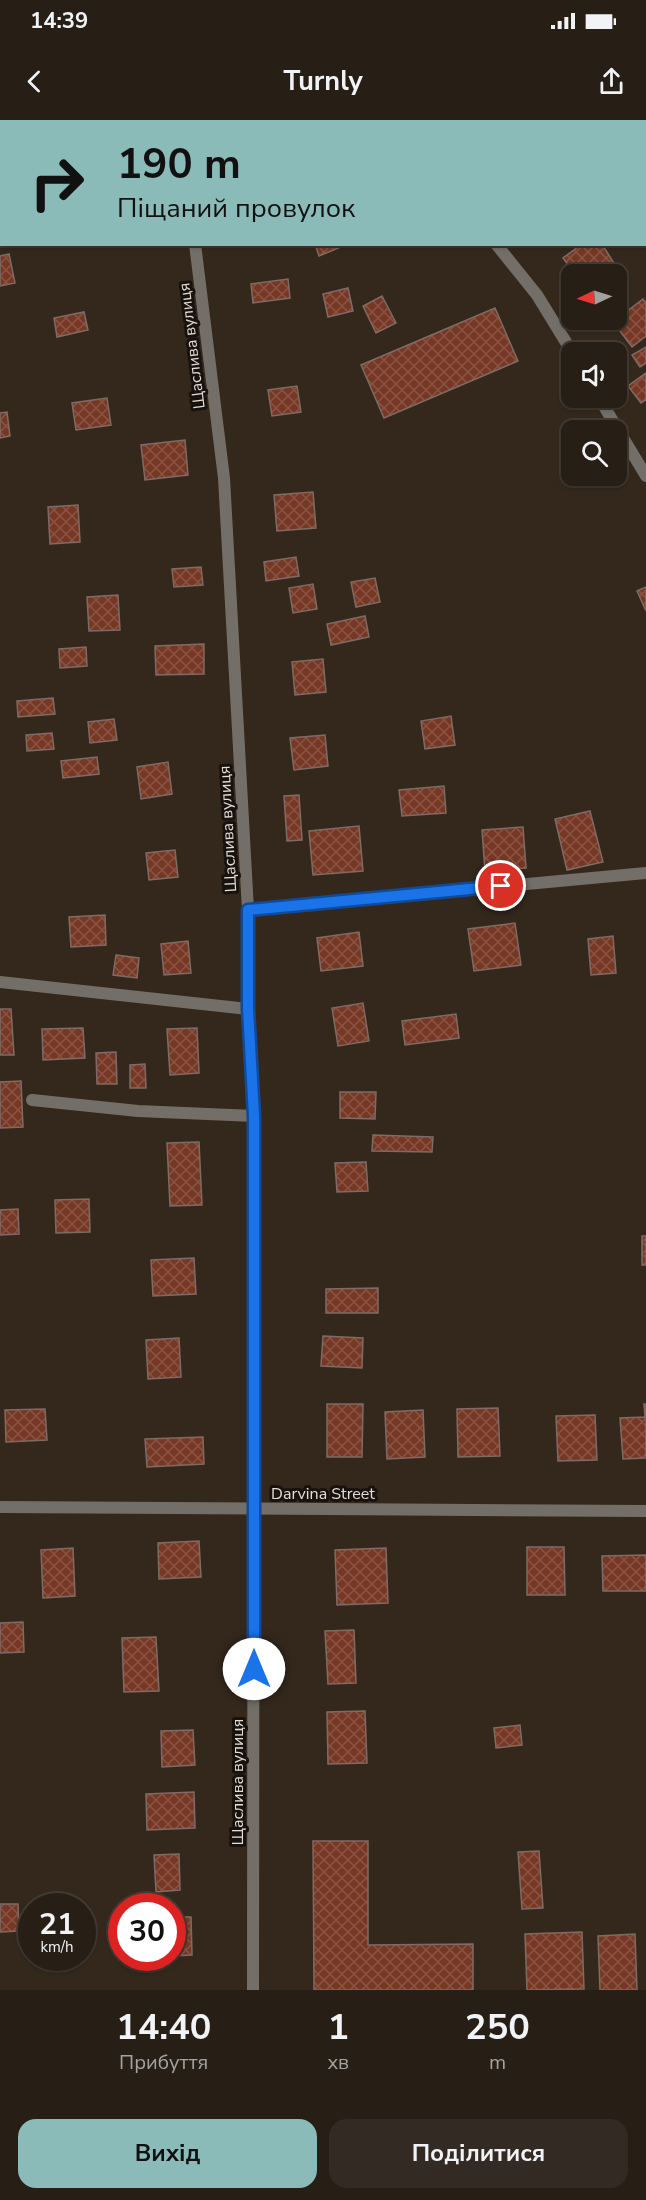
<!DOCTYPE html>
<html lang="uk">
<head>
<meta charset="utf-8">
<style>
	body { margin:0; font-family:"Nunito Sans",sans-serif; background:#332b23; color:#f1f3f6; height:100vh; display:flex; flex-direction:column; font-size:22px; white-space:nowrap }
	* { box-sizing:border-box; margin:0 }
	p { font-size:20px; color:#a4a2a1 }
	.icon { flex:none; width:33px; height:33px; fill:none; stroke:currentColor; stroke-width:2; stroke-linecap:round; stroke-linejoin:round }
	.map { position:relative; height:1870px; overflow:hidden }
	.sheet { display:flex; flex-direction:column; background:#271e16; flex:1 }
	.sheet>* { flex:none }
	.hud { position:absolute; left:0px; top:0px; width:646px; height:126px; box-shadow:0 2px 4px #0004,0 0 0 2px #433c35; background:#8bbbb9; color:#111; overflow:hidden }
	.needle { width:39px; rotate:266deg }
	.tools { position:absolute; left:561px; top:144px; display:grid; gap:12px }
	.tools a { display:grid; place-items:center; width:66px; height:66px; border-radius:12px; background:#271e16; box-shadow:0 2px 4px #0004,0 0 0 2px #433c35; font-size:30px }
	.speed { position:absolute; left:18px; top:1773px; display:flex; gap:12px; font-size:30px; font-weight:700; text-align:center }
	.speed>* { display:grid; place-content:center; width:78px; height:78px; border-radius:50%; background:#271e16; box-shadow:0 2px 4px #0004,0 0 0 2px #433c35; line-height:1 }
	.speed small { font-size:15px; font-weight:400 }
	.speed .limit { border:9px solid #d22; background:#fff; color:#111 }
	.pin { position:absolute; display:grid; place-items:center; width:51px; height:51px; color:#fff; margin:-26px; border:3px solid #fff; border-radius:50%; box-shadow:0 2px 6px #0007 }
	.me { position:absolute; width:66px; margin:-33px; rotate:0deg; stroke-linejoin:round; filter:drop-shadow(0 0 4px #0008) }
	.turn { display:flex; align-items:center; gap:21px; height:126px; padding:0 18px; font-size:27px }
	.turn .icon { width:78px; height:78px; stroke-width:2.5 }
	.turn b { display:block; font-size:42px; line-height:51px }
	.eta { display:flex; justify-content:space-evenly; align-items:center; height:102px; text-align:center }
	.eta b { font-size:36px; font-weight:700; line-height:42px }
	.cta { display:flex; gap:12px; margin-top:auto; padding:12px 18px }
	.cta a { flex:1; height:69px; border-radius:18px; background:#8bbbb9; color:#111; font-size:24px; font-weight:700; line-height:69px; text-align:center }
	.cta a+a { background:#332b23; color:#f1f3f6 }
	.status { display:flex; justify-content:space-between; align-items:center; height:42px; padding:0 30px; background:#271e16; direction:ltr }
	.status svg { height:16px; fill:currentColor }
	header { display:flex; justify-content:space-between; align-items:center; height:78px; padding:0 18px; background:#271e16; font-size:27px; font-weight:700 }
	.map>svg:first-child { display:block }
	.building { fill:url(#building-cross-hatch); stroke:#7e6b65; stroke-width:1.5 }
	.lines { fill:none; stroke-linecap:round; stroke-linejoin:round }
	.minor { stroke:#736f68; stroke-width:12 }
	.route-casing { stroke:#114b97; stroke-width:15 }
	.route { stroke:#1a73e8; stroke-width:10 }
	.labels { text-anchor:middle; stroke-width:6; stroke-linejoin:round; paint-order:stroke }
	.street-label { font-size:16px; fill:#e4dcd5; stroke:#17120d }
</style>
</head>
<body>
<div class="status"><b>14:39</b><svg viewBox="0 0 49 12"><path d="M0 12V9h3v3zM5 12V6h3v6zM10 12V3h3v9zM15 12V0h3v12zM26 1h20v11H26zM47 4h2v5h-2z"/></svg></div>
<header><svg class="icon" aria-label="back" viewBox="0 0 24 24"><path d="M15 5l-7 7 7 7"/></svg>Turnly<svg class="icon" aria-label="share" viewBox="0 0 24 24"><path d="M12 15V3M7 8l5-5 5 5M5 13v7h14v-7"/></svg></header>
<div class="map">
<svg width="646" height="1870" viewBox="0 0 646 1870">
	<defs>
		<pattern id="building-cross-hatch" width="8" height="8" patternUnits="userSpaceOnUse" patternTransform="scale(1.5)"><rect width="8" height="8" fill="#763825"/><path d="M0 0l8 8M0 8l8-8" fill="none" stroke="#895444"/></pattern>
	</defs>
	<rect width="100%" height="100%" fill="#34281d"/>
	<g class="building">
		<polygon points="315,124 348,124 319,136"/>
		<polygon points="582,124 602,124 615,145 601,154 575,154 563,138"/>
		<polygon points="9,134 15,163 0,166 0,136"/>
		<polygon points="288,159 290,178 253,183 251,164"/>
		<polygon points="348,168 353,191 328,197 323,174"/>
		<polygon points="382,176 396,203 376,213 363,186"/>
		<polygon points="643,179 646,183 646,216 632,227 613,202"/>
		<polygon points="495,188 518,241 384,298 361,245"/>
		<polygon points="84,192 88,210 57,217 54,198"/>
		<polygon points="646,227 646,243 640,247 632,235"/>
		<polygon points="646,253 646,280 641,283 628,266"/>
		<polygon points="297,266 301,292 272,296 268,270"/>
		<polygon points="107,278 111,305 76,310 72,283"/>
		<polygon points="7,292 10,316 0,318 0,293"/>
		<polygon points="185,320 188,355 145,360 141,325"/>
		<polygon points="313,372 316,408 277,411 274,375"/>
		<polygon points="78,385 80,422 50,424 48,387"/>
		<polygon points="296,437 299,456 266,461 264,442"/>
		<polygon points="201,447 203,465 174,467 172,449"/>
		<polygon points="375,458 380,482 356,487 351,462"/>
		<polygon points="313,464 317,489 293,493 289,468"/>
		<polygon points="646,467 646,491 637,471"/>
		<polygon points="118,475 120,510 89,511 87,477"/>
		<polygon points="365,496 369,517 331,525 327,504"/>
		<polygon points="204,524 204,554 156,555 155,526"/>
		<polygon points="86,527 87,546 60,548 59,529"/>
		<polygon points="323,539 326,572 295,575 292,542"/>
		<polygon points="53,578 55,594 18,597 17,581"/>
		<polygon points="451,596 455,625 425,629 421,601"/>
		<polygon points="114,599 117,620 90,623 88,602"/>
		<polygon points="52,613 54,629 27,631 26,615"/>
		<polygon points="325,615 328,646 294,650 290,618"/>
		<polygon points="97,637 99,654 63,658 61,641"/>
		<polygon points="168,642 172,674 141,679 137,647"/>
		<polygon points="444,666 446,693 402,696 399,670"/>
		<polygon points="299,675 302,720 287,721 284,676"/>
		<polygon points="590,691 603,742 567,750 555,699"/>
		<polygon points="359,706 363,751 313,755 309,711"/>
		<polygon points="523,707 526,748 485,751 482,710"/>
		<polygon points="175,730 178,757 149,760 146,733"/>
		<polygon points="105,795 106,825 71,827 69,797"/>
		<polygon points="515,803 521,845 474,851 468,809"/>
		<polygon points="359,812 363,846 321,851 317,818"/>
		<polygon points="613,816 616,853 591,855 588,819"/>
		<polygon points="188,821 191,853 164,855 161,824"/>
		<polygon points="116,835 139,838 137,858 113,855"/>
		<polygon points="363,883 369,921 338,926 332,888"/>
		<polygon points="0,889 11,889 14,935 0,935"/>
		<polygon points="456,894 459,918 405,925 402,901"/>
		<polygon points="83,908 85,938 43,940 42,909"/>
		<polygon points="197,908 199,953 170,955 167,909"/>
		<polygon points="116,932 117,964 97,964 96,933"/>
		<polygon points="145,944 146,968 130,968 130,945"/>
		<polygon points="21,961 23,1007 0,1008 0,962"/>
		<polygon points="340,972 376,972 375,999 340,998"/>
		<polygon points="373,1015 433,1017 432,1032 372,1031"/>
		<polygon points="199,1022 202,1085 170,1086 167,1023"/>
		<polygon points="366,1042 368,1071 337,1072 335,1043"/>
		<polygon points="89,1079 90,1112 56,1113 55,1080"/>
		<polygon points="18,1089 19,1114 0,1115 0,1090"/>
		<rect x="642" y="1116" width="4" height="29"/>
		<polygon points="194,1138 196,1174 153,1176 151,1140"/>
		<polygon points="378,1168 378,1193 326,1193 326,1169"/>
		<polygon points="323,1216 363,1218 362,1248 321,1246"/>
		<polygon points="179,1218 181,1257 148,1259 146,1220"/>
		<polygon points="327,1284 363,1284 362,1337 327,1337"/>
		<polygon points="644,1284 646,1284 646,1338 623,1339 620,1298 645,1297"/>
		<polygon points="498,1288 500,1336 458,1337 457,1289"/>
		<polygon points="45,1289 47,1320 6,1322 5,1290"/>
		<polygon points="423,1290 425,1337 387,1339 385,1292"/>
		<polygon points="595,1295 597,1340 558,1341 556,1296"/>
		<polygon points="203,1317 204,1344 147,1347 145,1319"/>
		<polygon points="199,1421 201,1457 159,1459 158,1423"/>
		<polygon points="527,1427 564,1427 565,1475 527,1475"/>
		<polygon points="73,1428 75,1476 43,1478 41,1430"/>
		<polygon points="386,1428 388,1483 337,1485 335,1430"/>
		<polygon points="646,1435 646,1471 603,1471 602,1436"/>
		<polygon points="23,1502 24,1532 0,1533 0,1503"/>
		<polygon points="354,1510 356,1563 328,1564 325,1511"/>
		<polygon points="156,1517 159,1571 124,1572 122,1518"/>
		<polygon points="365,1591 367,1643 328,1644 327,1592"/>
		<polygon points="520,1605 522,1625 496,1628 494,1608"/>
		<polygon points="193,1610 195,1645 162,1647 161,1611"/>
		<polygon points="194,1672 195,1708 147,1710 146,1674"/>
		<polygon points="313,1721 368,1721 368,1825 473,1824 473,1870 314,1870"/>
		<polygon points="539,1731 543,1788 522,1789 518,1732"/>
		<polygon points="179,1734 180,1770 156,1772 154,1735"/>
		<polygon points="0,1784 18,1784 19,1811 0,1812"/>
		<polygon points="172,1797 191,1797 192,1835 172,1836"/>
		<polygon points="582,1812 584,1869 527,1870 525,1814"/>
		<polygon points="635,1814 637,1870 600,1870 598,1816"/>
	</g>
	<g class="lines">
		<g class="minor">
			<polyline points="180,0 180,2"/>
			<polyline points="396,0 397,2"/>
			<polyline points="195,124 224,358 248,790 248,889 254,996 253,1870"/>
			<polyline points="496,124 537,175 572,232"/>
			<polyline points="599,278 646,356"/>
			<polyline points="248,790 646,753"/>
			<polyline points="0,862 248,889"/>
			<polyline points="32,980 138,991 254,996"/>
			<polyline points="0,1387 646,1391"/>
		</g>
	</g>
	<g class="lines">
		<g class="route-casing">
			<polyline id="route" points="254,1549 254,996 248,889 248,790 501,766"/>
		</g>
		<use href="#route" class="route"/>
	</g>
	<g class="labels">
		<g class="street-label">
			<text transform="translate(191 226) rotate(-97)" y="6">Щаслива вулиця</text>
			<text transform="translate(227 709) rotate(-93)" y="6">Щаслива вулиця</text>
			<text x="323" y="1379">Darvina Street</text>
			<text transform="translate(237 1662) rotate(-90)" y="6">Щаслива вулиця</text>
		</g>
	</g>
</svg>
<div class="tools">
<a><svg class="needle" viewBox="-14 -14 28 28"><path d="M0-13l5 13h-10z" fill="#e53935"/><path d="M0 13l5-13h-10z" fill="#a4a2a1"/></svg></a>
<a><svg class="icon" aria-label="sound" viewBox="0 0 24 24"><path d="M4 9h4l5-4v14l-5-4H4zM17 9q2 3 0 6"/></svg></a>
<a><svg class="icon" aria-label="search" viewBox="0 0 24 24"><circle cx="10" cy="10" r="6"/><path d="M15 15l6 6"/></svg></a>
</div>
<div class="speed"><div>21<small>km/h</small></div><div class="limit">30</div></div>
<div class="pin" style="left:501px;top:766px;background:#d93025"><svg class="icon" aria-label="arrive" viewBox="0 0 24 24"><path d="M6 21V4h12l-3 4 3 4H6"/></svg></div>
<svg class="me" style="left:254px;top:1549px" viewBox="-20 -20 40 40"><circle r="19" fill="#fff"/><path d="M0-13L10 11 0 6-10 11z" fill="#1a73e8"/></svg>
<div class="hud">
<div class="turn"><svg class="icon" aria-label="right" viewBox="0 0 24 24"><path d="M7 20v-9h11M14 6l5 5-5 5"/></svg><div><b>190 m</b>Піщаний провулок</div></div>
</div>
</div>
<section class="sheet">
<div class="eta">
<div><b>14:40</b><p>Прибуття</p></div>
<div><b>1</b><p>хв</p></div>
<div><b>250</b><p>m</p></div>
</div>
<div class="cta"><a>Вихід</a><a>Поділитися</a></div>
</section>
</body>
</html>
